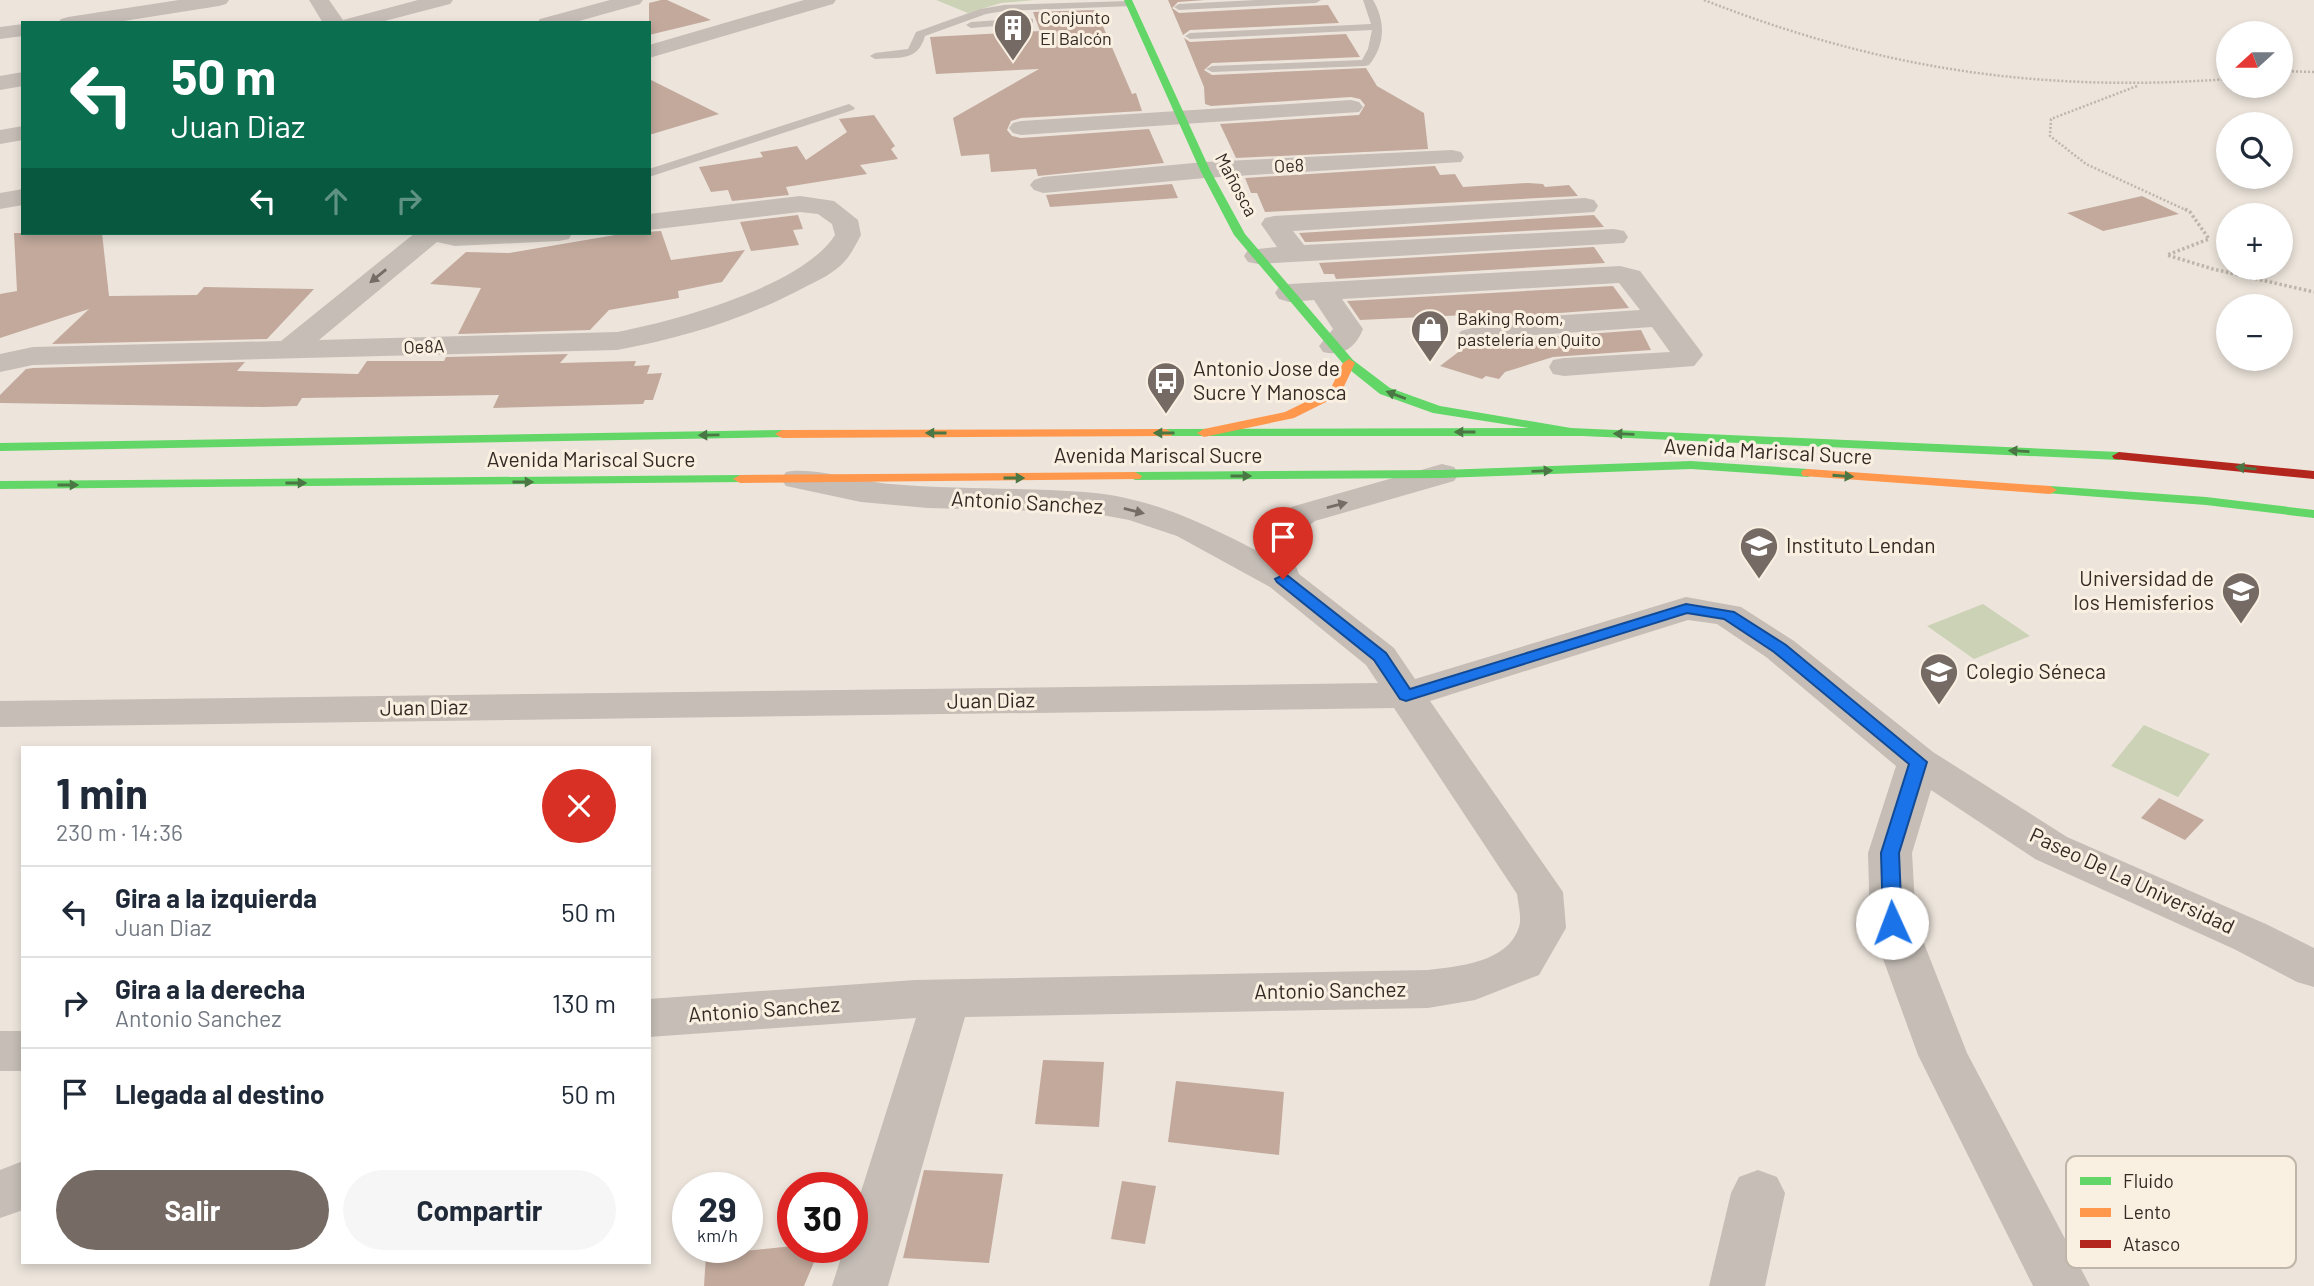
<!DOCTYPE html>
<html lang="es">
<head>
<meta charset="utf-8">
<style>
	body { margin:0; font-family:Barlow,sans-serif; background:#f6f6f7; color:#1f2937; height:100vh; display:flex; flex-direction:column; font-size:26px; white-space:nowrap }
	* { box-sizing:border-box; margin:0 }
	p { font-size:23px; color:#747a83 }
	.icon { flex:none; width:38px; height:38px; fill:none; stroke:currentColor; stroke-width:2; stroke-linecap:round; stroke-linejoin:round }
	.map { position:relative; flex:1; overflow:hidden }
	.side { position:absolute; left:21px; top:746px; width:630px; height:518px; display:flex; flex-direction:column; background:#fff; border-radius:0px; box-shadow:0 4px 10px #0003 }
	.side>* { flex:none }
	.guide { position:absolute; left:21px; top:21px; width:630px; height:214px; border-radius:0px; box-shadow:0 4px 10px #0003; background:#0b6e4f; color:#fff; overflow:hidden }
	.needle { width:46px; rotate:249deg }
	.fabs { position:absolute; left:2216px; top:21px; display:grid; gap:14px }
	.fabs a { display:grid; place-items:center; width:77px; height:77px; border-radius:50%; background:#fff; box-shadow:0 4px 10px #0003; font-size:35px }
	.speed { position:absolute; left:672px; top:1172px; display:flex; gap:14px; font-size:35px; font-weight:700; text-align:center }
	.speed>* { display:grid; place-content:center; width:91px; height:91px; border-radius:50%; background:#fff; box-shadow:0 4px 10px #0003; line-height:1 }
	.speed small { font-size:18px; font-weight:400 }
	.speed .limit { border:10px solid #d22; background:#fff; color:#111 }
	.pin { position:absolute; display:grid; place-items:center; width:60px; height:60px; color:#fff; margin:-72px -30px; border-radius:50% 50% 50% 0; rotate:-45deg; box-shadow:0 0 7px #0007 }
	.pin .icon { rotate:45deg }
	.me { position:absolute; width:77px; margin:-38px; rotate:358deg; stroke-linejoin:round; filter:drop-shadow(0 0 5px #0008) }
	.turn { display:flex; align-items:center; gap:24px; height:147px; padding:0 35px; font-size:32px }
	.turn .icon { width:91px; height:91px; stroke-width:2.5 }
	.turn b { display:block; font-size:49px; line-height:60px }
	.lanes { display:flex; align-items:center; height:66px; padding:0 35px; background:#0003; justify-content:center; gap:35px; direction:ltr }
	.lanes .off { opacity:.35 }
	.round { display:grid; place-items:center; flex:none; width:74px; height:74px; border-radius:37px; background:#f6f6f7 }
	.head { display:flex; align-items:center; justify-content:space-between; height:119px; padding:0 35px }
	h1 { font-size:42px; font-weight:700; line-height:52px }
	.button { display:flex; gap:14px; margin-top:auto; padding:14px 35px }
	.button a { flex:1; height:80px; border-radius:42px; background:#756b64; color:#fff; font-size:28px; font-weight:700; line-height:80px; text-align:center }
	.button a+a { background:#f6f6f7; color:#1f2937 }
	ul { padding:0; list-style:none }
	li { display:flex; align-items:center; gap:21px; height:91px; padding:0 35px; border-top:2px solid #e0e1e3 }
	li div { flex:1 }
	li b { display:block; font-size:26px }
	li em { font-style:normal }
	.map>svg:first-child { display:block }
	.green { fill:#ccd2b5 }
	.building { fill:#c2a99c }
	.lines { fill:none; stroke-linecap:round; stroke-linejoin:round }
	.path-far1 { stroke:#beb6ae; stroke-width:2.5; stroke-dasharray:2 2; stroke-linecap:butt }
	.path { stroke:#beb6ae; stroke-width:3.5; stroke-dasharray:2.5 2.5; stroke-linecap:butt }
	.lane { fill:#c5bdb6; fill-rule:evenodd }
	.street { fill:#c5bdb6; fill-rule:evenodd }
	.fast { fill:#63d668; fill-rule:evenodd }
	.slow { fill:#ff974d; fill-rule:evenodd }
	.jam { fill:#b3261e; fill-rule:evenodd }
	.oneway { fill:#766c66 }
	.oneway2 { fill:#4a7743 }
	.route { fill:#1a73e8; stroke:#114b97; stroke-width:2 }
	.labels { text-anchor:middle; stroke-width:6; stroke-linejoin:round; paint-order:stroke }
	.far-poi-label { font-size:18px; fill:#352a24; stroke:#faf0e2; text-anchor:start }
	.far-street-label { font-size:18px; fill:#352a24; stroke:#faf0e2 }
	.poi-label { font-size:21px; fill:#352a24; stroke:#faf0e2; text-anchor:start }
	.street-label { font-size:21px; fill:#352a24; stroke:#faf0e2 }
	.key { fill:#faf0e2; stroke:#bfb5a9; stroke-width:2 }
	.key-label { font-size:19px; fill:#352a24 }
</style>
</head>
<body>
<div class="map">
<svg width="2314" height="1286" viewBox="0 0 2314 1286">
	<rect width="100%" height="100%" fill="#ede5dc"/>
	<g class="green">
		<polygon points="936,0 1034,0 1001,3 968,13"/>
		<polygon points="1983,604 2030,636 1974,659 1927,626"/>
		<polygon points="2144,725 2210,754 2178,797 2111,766"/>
	</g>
	<g class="building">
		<polygon points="661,0 667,0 711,20 649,35 649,3"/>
		<polygon points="1168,0 1205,0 1178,2 1172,8 1179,13 1328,5 1339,23 1190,30 1183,35"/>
		<polygon points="1096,10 1132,94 1136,93 1142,111 1021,118 1011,121 1007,130 1012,136 1021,138 1149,129 1164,163 1038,176 1036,169 991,172 989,154 961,156 953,118 1039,69 936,74 930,37 1040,31 1033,12"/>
		<polygon points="1346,34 1360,57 1212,63 1204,70 1212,75 1366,68 1377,86 1424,113 1428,149 1236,158 1220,124 1359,115 1365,105 1360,99 1351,97 1211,106 1205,104 1204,87 1184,38 1190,42"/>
		<polygon points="649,79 719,114 649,135"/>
		<polygon points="874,115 895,146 891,149 898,159 860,165 867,174 786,187 789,195 732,201 728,190 711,192 699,167 763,157 760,152 797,146 806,160 847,132 839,119"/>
		<polygon points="1435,166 1440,175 1455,174 1463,187 1528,183 1543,184 1545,187 1569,185 1578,196 1265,212 1257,193 1251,193 1245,178"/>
		<polygon points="1172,184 1178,198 1050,207 1046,195"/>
		<polygon points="2142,196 2179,214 2103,231 2067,213"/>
		<polygon points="798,215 803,229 793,230 799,245 751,251 740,222"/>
		<polygon points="1594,215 1604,227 1310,242 1305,242 1299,233"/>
		<polygon points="661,231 671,260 745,250 722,282 678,291 679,298 609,310 590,330 458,334 481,288 430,284 466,252 509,253 627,233"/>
		<polygon points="14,233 102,233 109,296 197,295 204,287 314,289 267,339 52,344 89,309 0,338 0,294 17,291"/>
		<polygon points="1594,247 1605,263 1336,279 1334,274 1324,274 1319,263"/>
		<polygon points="1613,286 1629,308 1503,317 1508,313 1360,320 1347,301"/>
		<polygon points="1641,330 1651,350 1553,357 1505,372 1499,379 1486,376 1482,379 1440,366 1465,347 1473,349 1507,340"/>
		<polygon points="568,354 560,363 636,361 634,366 650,365 647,374 662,373 653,400 645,400 643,404 493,408 499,395 302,398 297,406 263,407 0,403 0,395 26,369 33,368 245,362 237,371 358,374 367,361 444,361 446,357"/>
		<polygon points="2159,798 2204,820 2185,840 2141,818"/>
		<polygon points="1043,1060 1104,1062 1099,1127 1035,1124"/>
		<polygon points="1176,1081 1284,1092 1279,1155 1168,1142"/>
		<polygon points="924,1170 1003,1174 989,1263 903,1258"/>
		<polygon points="1122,1181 1156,1186 1145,1244 1111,1239"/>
		<polygon points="793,1246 820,1248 804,1286 704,1286 706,1255"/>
	</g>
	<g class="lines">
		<g class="path-far1">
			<path d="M 1704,0 C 1880,69 2039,93 2228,79"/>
			<polyline points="2280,71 2314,72"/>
			<polyline points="2137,86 2051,119 2050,136 2086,164 2188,211"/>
		</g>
		<polyline class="path" points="2185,209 2190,212 2209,239 2167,255 2213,269 2314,292"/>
		<g class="lane">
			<polygon points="1256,0 1321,0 1316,3 1179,10 1174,7 1179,4"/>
			<path d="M 1363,0 L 1373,0 C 1386,22 1385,45 1369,65 L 1365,66 L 1212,72 L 1206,69 L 1212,66 L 1362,60 L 1368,49 L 1372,30 L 1190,39 L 1185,36 L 1190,33 L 1371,24 Z"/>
			<path d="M 1129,1 L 1134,4 L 1133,6 L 1004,11 L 986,14 L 925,36 C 918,62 898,57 875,59 L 870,56 L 875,53 L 908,49 L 916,32 L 980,9 L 1004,5 Z"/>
			<polygon points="1029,18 1033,19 1033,23 971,28 966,25 971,22"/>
			<polygon points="849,104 855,108 853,110 649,177 649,169"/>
		</g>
		<g class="street">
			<polygon points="179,0 229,0 226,4 219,6 111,23 58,23 61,19 68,17"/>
			<polygon points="309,0 329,0 343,20 418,0 453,0 450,4 377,23 323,23"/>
			<polygon points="610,0 643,0 640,4 572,23 537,23 540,19"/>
			<polygon points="804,0 836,0 833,4 649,58 649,45"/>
			<polygon points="23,24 23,36 0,39 0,27"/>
			<polygon points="23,72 23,86 0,90 0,76"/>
			<polygon points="1351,100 1359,102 1363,107 1359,112 1021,135 1013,133 1009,128 1013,123 1021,121"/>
			<polygon points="23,126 23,140 0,144 0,130"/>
			<polygon points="1452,150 1461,152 1464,157 1461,162 1205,178 1043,193 1034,190 1030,185 1034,180 1043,177 1205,162"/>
			<polygon points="23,189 23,205 0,209 0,193"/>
			<path d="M 800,196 L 834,201 L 858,220 L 861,235 C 856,244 851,255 844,262 C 834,273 819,280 807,286 C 748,318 683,338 617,350 L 33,365 L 0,372 L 0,354 L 33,347 L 281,341 L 415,233 L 572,233 L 569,239 L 559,241 L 455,246 L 437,242 L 319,340 L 617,332 C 675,321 803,286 835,235 L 832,224 L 818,214 L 800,212 L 649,230 L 649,214 Z"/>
			<polygon points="1585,198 1594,200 1598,206 1594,212 1293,231 1304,245 1614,229 1624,231 1628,237 1624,243 1258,264 1248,262 1244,256 1248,250 1277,247 1261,224 1265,218 1274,216"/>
			<path d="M 1620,266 L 1640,271 L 1699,349 L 1703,355 L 1694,366 L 1564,376 L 1553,374 L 1549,367 L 1553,360 L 1564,358 L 1670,352 L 1652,327 L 1507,337 L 1472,346 L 1461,343 L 1457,337 L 1461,331 L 1506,319 L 1640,310 L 1619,283 L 1342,299 L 1363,329 C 1356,347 1343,357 1323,352 L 1319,346 L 1333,329 L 1314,300 L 1289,302 L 1279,299 L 1275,293 L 1279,287 L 1289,284 Z"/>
			<path d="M 1442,464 L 1454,467 L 1459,474 L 1454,481 L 1315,521 L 1291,540 L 1292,556 L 1299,574 L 1394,648 L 1415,679 L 1686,597 L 1741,607 L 1794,641 L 1933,752 L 2067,837 L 2268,925 L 2314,948 L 2314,987 L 2297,982 L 2234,949 L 2035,859 L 1931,790 L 1912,853 L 1916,923 L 1967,1053 L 2090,1286 L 2033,1286 L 1918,1055 L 1870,923 L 1868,853 L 1896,766 L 1766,657 L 1717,624 L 1688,620 L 1430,701 L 1563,892 L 1566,928 L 1539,975 L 1475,1000 L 1428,1008 L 965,1017 L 888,1286 L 832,1286 L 844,1248 L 852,1248 L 852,1220 L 916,1018 L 649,1037 L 649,999 L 915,980 L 1428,970 C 1458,966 1508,963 1519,927 C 1522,918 1518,903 1517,894 L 1394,708 L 0,727 L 0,701 L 1378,683 L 1366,665 L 1270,587 L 1177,536 L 1129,520 L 1086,512 L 928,508 L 861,502 L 786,486 L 781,479 L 786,472 C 809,466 864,482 891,484 C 956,490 1020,487 1084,492 C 1146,496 1202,522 1255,550 L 1256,540 L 1264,527 L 1291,507 Z"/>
			<rect x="0" y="1031" width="23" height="40"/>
			<polygon points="23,1161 23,1210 0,1218 0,1170"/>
			<polygon points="1758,1170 1777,1177 1785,1193 1765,1286 1709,1286 1731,1193 1739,1177"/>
		</g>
		<g class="fast">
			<polygon points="1124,0 1132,0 1210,170 1245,234 1353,360 1390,388 1440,406 1571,428 2119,452 2126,456 2119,460 1582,436 1161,436 1159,433 1166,429 1529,428 1433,413 1380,394 1345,366 1234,235 1200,170"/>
			<polygon points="782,430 787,431 787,437 0,451 0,443"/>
			<polygon points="1691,461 1808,469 1815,473 1808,477 1691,469 1442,478 1135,480 1128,476 1135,472 1442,470"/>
			<polygon points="740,475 747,479 745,482 0,489 0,481"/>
			<polygon points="2050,486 2206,497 2314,510 2314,518 2206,505 2045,493 2043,490"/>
		</g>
		<g class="slow">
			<polygon points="1349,359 1355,363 1340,395 1294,418 1204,437 1197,433 1204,429 1285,412 1330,390 1343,363"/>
			<polygon points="1166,429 1173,433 1171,436 782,438 775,434 782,430"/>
			<polygon points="1808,469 2050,486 2057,490 2050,494 1803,476 1801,473 1803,470"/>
			<polygon points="1135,472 1142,476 1140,479 740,483 733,479 740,475"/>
		</g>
		<polygon class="jam" points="2119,452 2314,471 2314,479 2114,459 2112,456"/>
	</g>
	<defs><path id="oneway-solid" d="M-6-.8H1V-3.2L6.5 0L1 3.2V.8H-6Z" transform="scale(1.75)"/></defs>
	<g class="oneway">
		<use href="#oneway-solid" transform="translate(378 276) rotate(141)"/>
		<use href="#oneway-solid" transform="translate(1337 505) rotate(-14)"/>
		<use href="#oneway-solid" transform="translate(1134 511) rotate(14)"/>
	</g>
	<g class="oneway2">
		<use href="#oneway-solid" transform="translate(1396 395) rotate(-159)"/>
		<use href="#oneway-solid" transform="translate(1465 432) rotate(180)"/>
		<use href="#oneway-solid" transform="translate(936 433) rotate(180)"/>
		<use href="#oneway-solid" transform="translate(1164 433) rotate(180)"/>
		<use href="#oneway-solid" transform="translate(1624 434) rotate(-178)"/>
		<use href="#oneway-solid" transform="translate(709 435) rotate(179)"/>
		<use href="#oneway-solid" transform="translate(2019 451) rotate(-177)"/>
		<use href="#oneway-solid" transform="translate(2246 468) rotate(-174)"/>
		<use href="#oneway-solid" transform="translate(1542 471) rotate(-2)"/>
		<use href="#oneway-solid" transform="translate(1241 476)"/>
		<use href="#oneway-solid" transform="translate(1843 476) rotate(4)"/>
		<use href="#oneway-solid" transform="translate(1014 478)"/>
		<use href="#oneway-solid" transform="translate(523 482)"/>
		<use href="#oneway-solid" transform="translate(296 483)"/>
		<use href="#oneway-solid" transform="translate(68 485)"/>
	</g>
	<polygon class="route" points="1283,575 1288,576 1386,653 1410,689 1686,604 1734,612 1786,645 1927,762 1899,853 1902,923 1899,928 1886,928 1883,923 1881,853 1909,764 1774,652 1724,619 1687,613 1406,701 1400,699 1374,660 1277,582 1275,579"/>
	<defs>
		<g id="building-pin" transform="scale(2.0125)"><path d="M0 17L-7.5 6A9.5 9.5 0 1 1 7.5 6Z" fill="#756b64" stroke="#faf0e2"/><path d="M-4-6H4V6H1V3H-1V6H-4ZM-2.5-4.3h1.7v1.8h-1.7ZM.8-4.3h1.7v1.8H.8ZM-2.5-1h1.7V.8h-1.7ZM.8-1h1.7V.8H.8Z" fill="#fff"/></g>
		<g id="shop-pin" transform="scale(2.0125)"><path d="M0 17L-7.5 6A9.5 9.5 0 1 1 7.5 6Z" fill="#756b64" stroke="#faf0e2"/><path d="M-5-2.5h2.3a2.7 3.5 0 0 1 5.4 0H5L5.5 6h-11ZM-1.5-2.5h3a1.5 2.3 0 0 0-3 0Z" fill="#fff"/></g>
		<g id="bus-pin" transform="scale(2.0125)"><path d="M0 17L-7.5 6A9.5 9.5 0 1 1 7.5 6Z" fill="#756b64" stroke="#faf0e2"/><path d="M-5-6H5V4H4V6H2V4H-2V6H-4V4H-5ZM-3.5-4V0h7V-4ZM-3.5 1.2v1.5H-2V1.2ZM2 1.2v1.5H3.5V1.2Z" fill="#fff"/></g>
		<g id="school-pin" transform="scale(2.0125)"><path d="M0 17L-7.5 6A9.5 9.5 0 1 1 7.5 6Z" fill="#756b64" stroke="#faf0e2"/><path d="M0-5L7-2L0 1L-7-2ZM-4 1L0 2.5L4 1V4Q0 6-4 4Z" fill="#fff"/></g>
		<g id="university-pin" transform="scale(2.0125)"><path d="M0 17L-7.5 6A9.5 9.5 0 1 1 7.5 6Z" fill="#756b64" stroke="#faf0e2"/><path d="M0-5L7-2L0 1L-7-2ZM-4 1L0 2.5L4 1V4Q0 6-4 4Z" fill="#fff"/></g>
	</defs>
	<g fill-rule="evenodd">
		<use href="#building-pin" x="1013" y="28"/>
		<use href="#shop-pin" x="1430" y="329"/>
		<use href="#bus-pin" x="1166" y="381"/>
		<use href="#school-pin" x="1759" y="546"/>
		<use href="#university-pin" x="2241" y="591"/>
		<use href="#school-pin" x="1939" y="672"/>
	</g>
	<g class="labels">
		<g class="far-poi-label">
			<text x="1040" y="24">Conjunto<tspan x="1040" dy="21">El Balcón</tspan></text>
			<text x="1457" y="325">Baking Room,<tspan x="1457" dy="21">pastelería en Quito</tspan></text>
		</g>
		<g class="far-street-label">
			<text transform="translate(1289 166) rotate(-3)" y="6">Oe8</text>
			<text transform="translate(1236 185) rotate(62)" y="6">Mañosca</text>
			<text transform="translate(424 347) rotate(-2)" y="6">Oe8A</text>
		</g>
		<g class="poi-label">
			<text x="1193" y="376">Antonio Jose de<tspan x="1193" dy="24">Sucre Y Manosca</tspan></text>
			<text x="1786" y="553">Instituto Lendan</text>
			<text x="2214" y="586" text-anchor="end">Universidad de<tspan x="2214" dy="24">los Hemisferios</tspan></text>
			<text x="1966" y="679">Colegio Séneca</text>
		</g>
		<g class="street-label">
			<text transform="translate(1768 452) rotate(3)" y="7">Avenida Mariscal Sucre</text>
			<text x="1158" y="463">Avenida Mariscal Sucre</text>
			<text x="591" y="467">Avenida Mariscal Sucre</text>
			<text transform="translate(1027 503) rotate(3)" y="7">Antonio Sanchez</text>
			<text transform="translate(991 701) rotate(-1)" y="7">Juan Diaz</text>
			<text transform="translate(424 708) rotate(-1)" y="7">Juan Diaz</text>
			<text transform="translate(2132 881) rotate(25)" y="7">Paseo De La Universidad</text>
			<text transform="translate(1330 991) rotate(-1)" y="7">Antonio Sanchez</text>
			<text transform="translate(764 1010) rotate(-4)" y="7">Antonio Sanchez</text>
		</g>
	</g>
	<rect x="2066" y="1156" width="230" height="112" rx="10" class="key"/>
	<rect x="2080" y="1177" width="31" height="8" fill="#63d668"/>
	<rect x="2080" y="1208" width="31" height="9" fill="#ff974d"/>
	<rect x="2080" y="1240" width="31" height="8" fill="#b3261e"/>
	<g class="key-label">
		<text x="2123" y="1188">Fluido</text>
		<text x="2123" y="1219">Lento</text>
		<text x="2123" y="1251">Atasco</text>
	</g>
</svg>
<div class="fabs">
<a><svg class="needle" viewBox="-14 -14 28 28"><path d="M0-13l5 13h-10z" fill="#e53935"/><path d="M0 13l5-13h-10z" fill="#747a83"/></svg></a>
<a><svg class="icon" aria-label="search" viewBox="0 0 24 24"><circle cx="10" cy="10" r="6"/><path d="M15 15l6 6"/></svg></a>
<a>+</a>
<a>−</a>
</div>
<div class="speed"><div>29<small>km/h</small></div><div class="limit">30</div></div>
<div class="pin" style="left:1283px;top:579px;background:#d93025"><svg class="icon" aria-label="arrive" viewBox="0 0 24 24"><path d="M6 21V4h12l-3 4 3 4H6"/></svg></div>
<svg class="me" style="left:1892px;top:923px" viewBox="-20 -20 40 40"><circle r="19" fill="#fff"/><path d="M0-13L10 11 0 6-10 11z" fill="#1a73e8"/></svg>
<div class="guide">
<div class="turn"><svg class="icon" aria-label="left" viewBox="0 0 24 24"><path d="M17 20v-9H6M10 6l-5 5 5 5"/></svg><div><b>50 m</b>Juan Diaz</div></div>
<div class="lanes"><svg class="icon" aria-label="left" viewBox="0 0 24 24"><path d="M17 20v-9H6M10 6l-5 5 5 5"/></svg><svg class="icon off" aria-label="ahead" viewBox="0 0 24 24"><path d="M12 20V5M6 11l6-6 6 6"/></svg><svg class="icon off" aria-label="right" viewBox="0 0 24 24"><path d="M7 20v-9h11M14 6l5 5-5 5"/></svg></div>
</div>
<section class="side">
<div class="head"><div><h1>1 min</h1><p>230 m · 14:36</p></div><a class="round" style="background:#d93025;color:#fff"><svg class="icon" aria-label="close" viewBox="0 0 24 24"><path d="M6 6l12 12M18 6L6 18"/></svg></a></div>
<ul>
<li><svg class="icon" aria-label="left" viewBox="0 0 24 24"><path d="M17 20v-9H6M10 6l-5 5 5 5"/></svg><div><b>Gira a la izquierda</b><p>Juan Diaz</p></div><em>50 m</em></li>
<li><svg class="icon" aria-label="right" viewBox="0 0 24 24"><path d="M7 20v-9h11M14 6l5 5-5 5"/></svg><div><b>Gira a la derecha</b><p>Antonio Sanchez</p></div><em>130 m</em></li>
<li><svg class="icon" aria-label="arrive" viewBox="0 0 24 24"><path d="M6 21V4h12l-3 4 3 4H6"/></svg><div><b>Llegada al destino</b></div><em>50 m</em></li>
</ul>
<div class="button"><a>Salir</a><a>Compartir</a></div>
</section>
</div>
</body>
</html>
